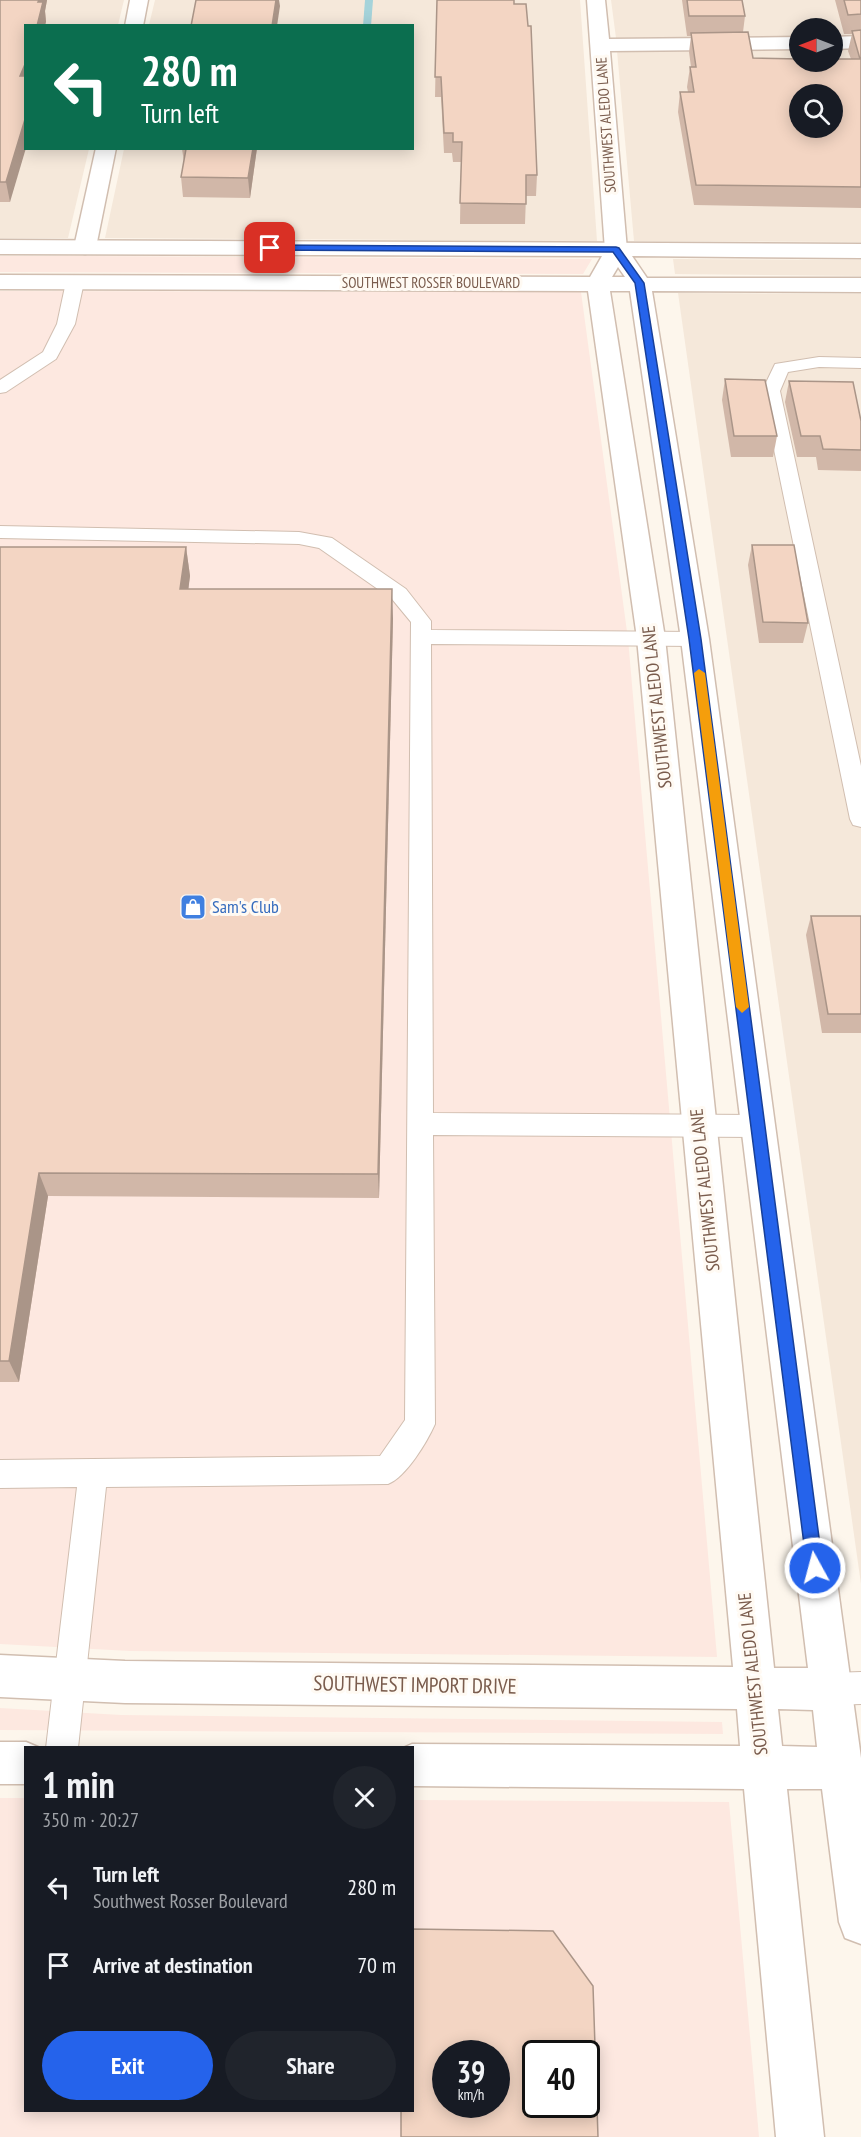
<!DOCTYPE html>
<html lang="en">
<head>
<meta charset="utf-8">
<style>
	body { margin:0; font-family:"PT Sans Narrow",sans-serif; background:#20242c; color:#f1f3f6; height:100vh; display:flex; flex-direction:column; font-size:22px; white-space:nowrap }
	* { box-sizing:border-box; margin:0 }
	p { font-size:20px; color:#9ea1a6 }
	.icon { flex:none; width:33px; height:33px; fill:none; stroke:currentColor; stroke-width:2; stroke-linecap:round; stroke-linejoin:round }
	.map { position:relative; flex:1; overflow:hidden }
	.details { position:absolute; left:24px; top:1746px; width:390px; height:366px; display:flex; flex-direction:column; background:#171b24; border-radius:0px; box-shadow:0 3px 15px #0003 }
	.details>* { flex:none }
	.banner { position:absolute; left:24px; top:24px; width:390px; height:126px; border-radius:0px; box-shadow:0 3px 15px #0003; background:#0b6e4f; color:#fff; overflow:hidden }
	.needle { width:39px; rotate:270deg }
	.tools { position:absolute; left:789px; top:18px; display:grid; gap:12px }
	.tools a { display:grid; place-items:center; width:54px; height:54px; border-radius:50%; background:#171b24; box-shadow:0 3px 15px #0003; font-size:30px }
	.speed { position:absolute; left:432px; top:2040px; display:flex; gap:12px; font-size:30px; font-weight:700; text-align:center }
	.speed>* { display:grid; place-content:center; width:78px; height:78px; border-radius:50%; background:#171b24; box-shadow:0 3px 15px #0003; line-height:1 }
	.speed small { font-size:15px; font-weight:400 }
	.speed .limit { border:3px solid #111; border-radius:9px; background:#fff; color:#111 }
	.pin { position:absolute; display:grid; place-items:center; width:51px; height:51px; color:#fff; margin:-26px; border-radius:12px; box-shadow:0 3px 9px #0006 }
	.me { position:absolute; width:66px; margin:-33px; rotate:353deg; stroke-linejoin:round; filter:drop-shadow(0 0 4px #0008) }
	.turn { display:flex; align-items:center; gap:21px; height:126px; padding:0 18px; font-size:27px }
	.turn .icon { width:78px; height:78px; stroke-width:2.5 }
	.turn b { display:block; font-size:42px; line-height:51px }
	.round { display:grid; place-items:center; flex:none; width:63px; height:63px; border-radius:32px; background:#20242c }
	.overview { display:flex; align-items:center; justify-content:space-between; height:102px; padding:0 18px }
	h1 { font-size:36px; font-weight:700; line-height:45px }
	.cta { display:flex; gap:12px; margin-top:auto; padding:12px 18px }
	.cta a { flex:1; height:69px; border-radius:36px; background:#2563eb; color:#fff; font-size:24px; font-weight:700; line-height:69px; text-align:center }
	.cta a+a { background:#20242c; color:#f1f3f6 }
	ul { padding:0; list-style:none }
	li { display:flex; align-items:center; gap:18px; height:78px; padding:0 18px }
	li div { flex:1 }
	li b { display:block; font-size:22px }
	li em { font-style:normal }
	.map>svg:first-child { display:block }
	.residential { fill:#f5e8da; fill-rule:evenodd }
	.commercial { fill:#fde8e0; fill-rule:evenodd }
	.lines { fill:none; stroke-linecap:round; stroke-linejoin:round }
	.stream { fill:#a5d3da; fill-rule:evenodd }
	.service-casing { stroke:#d1beb0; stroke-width:2 }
	.minor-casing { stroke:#d1beb0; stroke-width:3 }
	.tertiary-casing { stroke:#d1beb0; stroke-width:3 }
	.service { fill:#fff; fill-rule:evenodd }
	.minor { fill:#fff; fill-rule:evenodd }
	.tertiary { fill:#fff; fill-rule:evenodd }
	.wall { fill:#d1b7a8 }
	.shaded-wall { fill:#aa9588 }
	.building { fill:#f3d5c3; stroke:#aa9588; stroke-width:1.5; fill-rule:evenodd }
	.route { fill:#2563eb; stroke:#184099; stroke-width:1.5 }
	.slow { fill:#f59e0b }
	.labels { text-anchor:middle; stroke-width:6; stroke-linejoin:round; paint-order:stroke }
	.far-street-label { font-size:15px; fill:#7a5c4d; stroke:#fffaf3 }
	.street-label { font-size:18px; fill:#7a5c4d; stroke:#fffaf3 }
	.shop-label { font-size:18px; fill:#366cbe; stroke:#fffaf3; text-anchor:start }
	.near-street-label { font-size:21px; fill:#7a5c4d; stroke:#fffaf3 }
</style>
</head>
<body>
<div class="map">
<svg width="861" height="2137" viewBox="0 0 861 2137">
	<rect width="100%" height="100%" fill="#fdf6ec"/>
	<g class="residential">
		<polygon points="0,0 124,0 118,25 26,26 26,148 89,149 68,238 0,238"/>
		<polygon points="155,0 580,0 597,241 105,238 124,149 412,148 412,26 149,25"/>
		<polygon points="611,0 861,0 861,35 833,36 832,28 800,28 799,36 616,38"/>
		<path d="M 833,49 L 861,49 L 861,242 L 634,241 L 617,51 L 799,50 L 800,62 L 832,62 ZM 800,94 L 832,94 L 832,128 L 800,128 Z"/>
		<polygon points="673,259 861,260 861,276 675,274"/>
		<polygon points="678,293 861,294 861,1584"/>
	</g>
	<g class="commercial">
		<polygon points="0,256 83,256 592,259 583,274 0,272"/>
		<polygon points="0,291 581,292 628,639 717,1657 130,1651 0,1644"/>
		<polygon points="0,1708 121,1715 722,1722 723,1734 0,1730"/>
		<path d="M 0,1798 L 25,1798 L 26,2110 L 412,2110 L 413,1800 L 729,1802 L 759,2137 L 0,2137 ZM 446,2054 L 496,2054 L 496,2104 L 446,2104 ZM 536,2054 L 586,2054 L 586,2104 L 536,2104 Z"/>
	</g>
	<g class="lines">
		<polygon class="stream" points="365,0 373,0 371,26 363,26"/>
		<g class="service-casing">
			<g id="service">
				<polygon points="75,277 81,278 84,282 75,324 56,359 6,392 0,393 0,380 43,352 57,324 66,282 69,278"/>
				<polygon points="819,357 861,358 861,368 819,367 788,372 780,391 861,766 861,827 853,825 850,819 762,391 775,364"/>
				<path d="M 0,526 L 299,532 L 332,538 L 406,589 L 431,621 L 431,630 L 695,632 L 702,634 L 705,639 L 702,644 L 695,646 L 431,644 L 433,1113 L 757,1115 L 766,1118 L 770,1126 L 766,1134 L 757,1137 L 433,1135 L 435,1424 C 427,1442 406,1477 388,1484 L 106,1487 L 78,1748 L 46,1748 L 77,1487 L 0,1488 L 0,1460 L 380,1456 L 405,1420 L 411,622 L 392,599 L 319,548 L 299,544 L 0,538 Z"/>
				<polygon points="861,1672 861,1704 831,1705 820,1700 815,1689 820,1678 831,1673"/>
			</g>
		</g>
		<g class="minor-casing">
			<g id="minor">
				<polygon points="130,0 148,0 143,26 125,26"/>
				<polygon points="587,0 605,0 609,39 800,37 800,49 610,51 627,250 624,255 616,257 608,255 605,250"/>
				<polygon points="861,36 861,48 832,49 832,37"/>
				<polygon points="96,148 116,148 96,247 93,252 85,254 77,252 74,247"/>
			</g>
		</g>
		<g class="tertiary-casing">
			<g id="tertiary">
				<path d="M 0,240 L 861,244 L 861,258 L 632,256 L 647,278 L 861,278 L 861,292 L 652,291 L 709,639 L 861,1758 L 861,1944 L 845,1938 L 839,1922 L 822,1789 L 787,1789 L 824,2137 L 776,2137 L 744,1789 L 412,1786 L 412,1748 L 403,1748 L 412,1744 L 740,1746 L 737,1709 L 125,1703 L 0,1697 L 0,1655 L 125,1661 L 733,1667 L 637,638 L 588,291 L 0,289 L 0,275 L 590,277 L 602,256 L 0,254 ZM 618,267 L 625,277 L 612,277 ZM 610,291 L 630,291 L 681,639 L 808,1668 L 774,1668 L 665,638 ZM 778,1709 L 813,1710 L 817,1747 L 782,1746 Z"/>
				<polygon points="0,1742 26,1742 40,1748 26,1748 26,1784 0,1784"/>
			</g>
		</g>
		<use href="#service" class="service"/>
		<use href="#minor" class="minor"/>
		<use href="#tertiary" class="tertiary"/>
	</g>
	<g class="wall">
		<polygon points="0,0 47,0 45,11 46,22 26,26 10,202 0,202"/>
		<polygon points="437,0 514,4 537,175 536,196 526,196 525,224 460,224 461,162 453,162 452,153 444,153 441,97 435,97"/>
		<polygon points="682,0 742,0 745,16 743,32 753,58 851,59 848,51 852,34 844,34 835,0 861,0 861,208 694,205 678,112 680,92 688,92 687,87 690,67 691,67 689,52 691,36 687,36"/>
		<polygon points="257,148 250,198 183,197 181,177 184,162 182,149"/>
		<polygon points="725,379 777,436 773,457 731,457 722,400"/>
		<polygon points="789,381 861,421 861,471 818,470 816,457 797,457 785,402"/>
		<polygon points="752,545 808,623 803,643 759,643 748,565"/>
		<polygon points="0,547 186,547 190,576 188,589 393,618 379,1198 48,1196 19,1382 0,1382"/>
		<polygon points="811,916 861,916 861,1033 822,1033 806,935"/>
	</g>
	<g class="shaded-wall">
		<polygon points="39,0 47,0 45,11 46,22 45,26 37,26"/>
		<polygon points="276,0 279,0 280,6 277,26 272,26"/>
		<polygon points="26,62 26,92 20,76"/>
		<polygon points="26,116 26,148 10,202 6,182"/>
		<polygon points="253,148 257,148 250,198 248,178"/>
		<polygon points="186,547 190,576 185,617 180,589"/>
		<polygon points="392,589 393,618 379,1198 378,1174"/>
		<polygon points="39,1173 48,1196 19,1382 9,1361"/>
	</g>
	<g class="building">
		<polygon points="0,0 39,0 38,2 43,2 37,26 26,26 26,62 20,76 26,76 26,116 6,182 0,182"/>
		<polygon points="196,0 276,0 272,26 191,26"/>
		<polygon points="437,0 514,0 514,4 526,4 528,26 531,26 537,175 526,175 526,204 460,203 462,142 453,142 453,133 444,133 441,77 435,77"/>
		<polygon points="687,0 742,0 745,16 689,16"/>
		<polygon points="844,0 861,0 861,14 848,15"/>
		<path d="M 861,30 L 861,187 L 696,185 L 680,92 L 694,92 L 690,67 L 696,67 L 691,33 L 748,32 L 753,58 L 800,59 L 800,62 L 832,62 L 832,59 L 860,59 L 852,31 ZM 800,94 L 832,94 L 832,128 L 800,128 Z"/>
		<polygon points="253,148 248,178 181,177 186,149 182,148"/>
		<polygon points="725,379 765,380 777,436 734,436"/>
		<polygon points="789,381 853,382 861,421 861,450 823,449 820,436 801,436"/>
		<polygon points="752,545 794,545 808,623 763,622"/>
		<polygon points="0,547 186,547 180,589 392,589 378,1174 39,1173 9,1361 0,1361"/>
		<polygon points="811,916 861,916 861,1014 828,1014"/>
		<path d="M 412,1929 L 553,1931 L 593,1986 L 598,2137 L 401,2137 L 401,2110 L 412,2110 ZM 446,2054 L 496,2054 L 496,2104 L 446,2104 ZM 536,2054 L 586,2054 L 586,2104 L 536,2104 Z"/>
	</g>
	<polygon class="route" points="270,245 616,247 619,248 644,283 701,639 823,1568 821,1574 815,1577 809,1574 807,1568 689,639 635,283 613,252 266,250 265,248"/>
	<polygon class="slow" points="699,669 705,673 749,1007 742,1013 736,1007 694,673"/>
	<defs>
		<g id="shop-square" transform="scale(1.35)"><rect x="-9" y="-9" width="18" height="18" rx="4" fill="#3f7fe0" stroke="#fffaf3"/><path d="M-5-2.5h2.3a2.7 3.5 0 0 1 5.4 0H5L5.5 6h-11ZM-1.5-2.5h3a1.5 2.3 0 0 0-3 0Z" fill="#fff"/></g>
	</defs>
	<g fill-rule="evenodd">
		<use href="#shop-square" x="193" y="907"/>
	</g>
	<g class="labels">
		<g class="far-street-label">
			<text transform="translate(606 125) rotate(-94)" y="5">SOUTHWEST ALEDO LANE</text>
			<text x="431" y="288">SOUTHWEST ROSSER BOULEVARD</text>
		</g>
		<g class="street-label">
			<text transform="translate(657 707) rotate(-96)" y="6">SOUTHWEST ALEDO LANE</text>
			<text transform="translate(705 1190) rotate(-96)" y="6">SOUTHWEST ALEDO LANE</text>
			<text transform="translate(753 1674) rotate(-96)" y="6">SOUTHWEST ALEDO LANE</text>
		</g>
		<g class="shop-label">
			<text x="212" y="913">Sam's Club</text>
		</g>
		<g class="near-street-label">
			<text transform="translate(415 1685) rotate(1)" y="7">SOUTHWEST IMPORT DRIVE</text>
		</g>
	</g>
</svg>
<div class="tools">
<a><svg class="needle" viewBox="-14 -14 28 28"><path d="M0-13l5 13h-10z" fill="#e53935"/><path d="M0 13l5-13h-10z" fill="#9ea1a6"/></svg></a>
<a><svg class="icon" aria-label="search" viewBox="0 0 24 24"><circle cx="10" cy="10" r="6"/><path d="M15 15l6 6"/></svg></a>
</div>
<div class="speed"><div>39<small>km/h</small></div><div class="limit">40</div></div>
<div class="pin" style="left:270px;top:248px;background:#d93025"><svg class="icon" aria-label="arrive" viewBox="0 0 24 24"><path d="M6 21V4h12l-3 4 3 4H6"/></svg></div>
<svg class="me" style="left:815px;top:1568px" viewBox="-20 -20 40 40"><circle r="17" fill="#2563eb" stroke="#fff" stroke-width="3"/><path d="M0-11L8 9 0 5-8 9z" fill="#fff"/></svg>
<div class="banner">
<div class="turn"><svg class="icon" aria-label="left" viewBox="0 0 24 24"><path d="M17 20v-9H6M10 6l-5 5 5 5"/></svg><div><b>280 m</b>Turn left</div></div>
</div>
<section class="details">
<div class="overview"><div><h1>1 min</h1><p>350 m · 20:27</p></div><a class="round"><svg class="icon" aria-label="close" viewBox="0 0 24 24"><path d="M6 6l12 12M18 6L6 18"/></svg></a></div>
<ul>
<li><svg class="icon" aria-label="left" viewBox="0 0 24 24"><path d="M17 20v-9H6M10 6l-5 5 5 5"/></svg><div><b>Turn left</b><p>Southwest Rosser Boulevard</p></div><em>280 m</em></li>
<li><svg class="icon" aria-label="arrive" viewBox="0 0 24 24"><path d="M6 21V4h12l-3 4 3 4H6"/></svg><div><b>Arrive at destination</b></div><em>70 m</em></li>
</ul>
<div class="cta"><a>Exit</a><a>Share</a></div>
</section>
</div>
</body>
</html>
